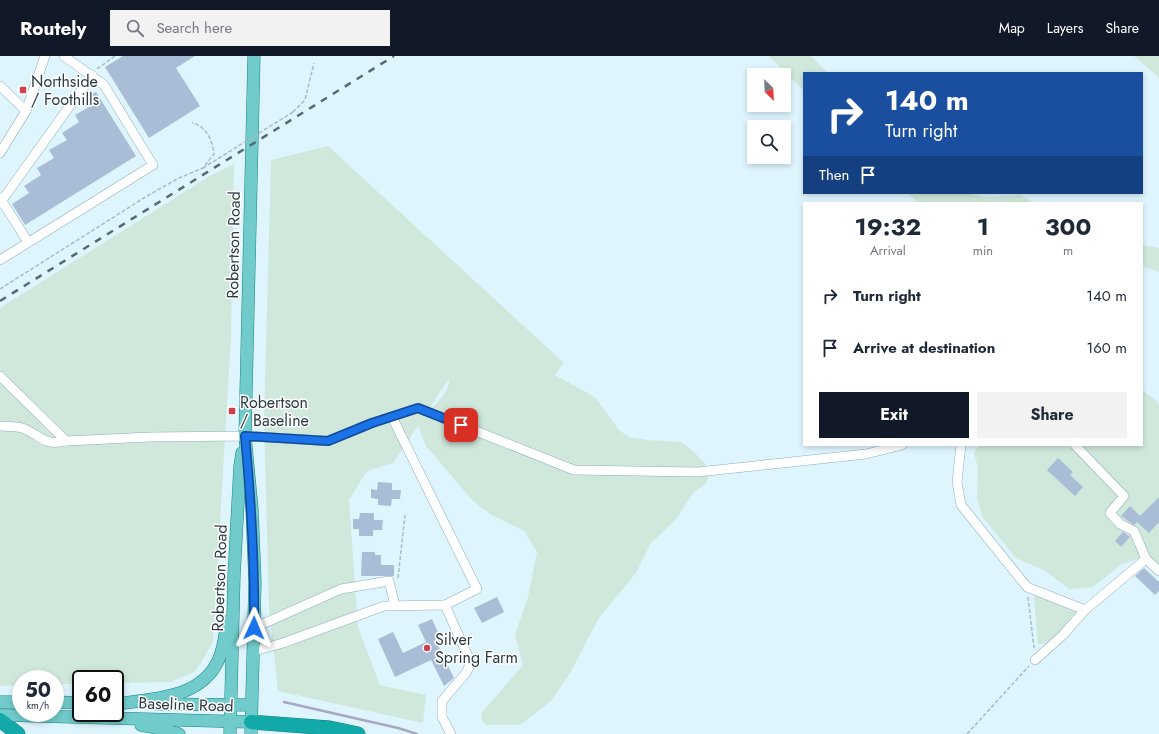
<!DOCTYPE html>
<html lang="en">
<head>
<meta charset="utf-8">
<style>
	body { margin:0; font-family:Jost,sans-serif; background:#f2f2f3; color:#1f2937; height:100vh; display:flex; flex-direction:column; font-size:15px; white-space:nowrap }
	* { box-sizing:border-box; margin:0 }
	p { font-size:13px; color:#747a83 }
	.icon { flex:none; width:22px; height:22px; fill:none; stroke:currentColor; stroke-width:2; stroke-linecap:round; stroke-linejoin:round }
	.map { position:relative; flex:1; overflow:hidden }
	.side { position:absolute; left:803px; top:146px; width:340px; height:244px; display:flex; flex-direction:column; background:#fff; border-radius:0px; box-shadow:0 2px 6px #0003 }
	.side>* { flex:none }
	.hud { position:absolute; left:803px; top:16px; width:340px; height:122px; border-radius:0px; box-shadow:0 2px 6px #0003; background:#1a4fa0; color:#fff; overflow:hidden }
	.needle { width:26px; rotate:156deg }
	.fabs { position:absolute; left:747px; top:12px; display:grid; gap:8px }
	.fabs a { display:grid; place-items:center; width:44px; height:44px; border-radius:0px; background:#fff; box-shadow:0 2px 6px #0003; font-size:20px }
	.speed { position:absolute; left:12px; top:614px; display:flex; gap:8px; font-size:20px; font-weight:700; text-align:center }
	.speed>* { display:grid; place-content:center; width:52px; height:52px; border-radius:50%; background:#fff; box-shadow:0 2px 6px #0003; line-height:1 }
	.speed small { font-size:10px; font-weight:400 }
	.speed .limit { border:2px solid #111; border-radius:6px; background:#fff; color:#111 }
	.pin { position:absolute; display:grid; place-items:center; width:34px; height:34px; color:#fff; margin:-17px; border-radius:8px; box-shadow:0 2px 6px #0006 }
	.me { position:absolute; width:44px; margin:-22px; rotate:1deg; stroke-linejoin:round; filter:drop-shadow(0 0 3px #0008) }
	.turn { display:flex; align-items:center; gap:14px; height:84px; padding:0 16px; font-size:18px }
	.turn .icon { width:52px; height:52px; stroke-width:2.5 }
	.turn b { display:block; font-size:28px; line-height:34px }
	.then { display:flex; align-items:center; height:38px; padding:0 16px; background:#0003; gap:8px; font-size:15px }
	.eta { display:flex; justify-content:space-evenly; align-items:center; height:68px; text-align:center }
	.eta b { font-size:24px; font-weight:700; line-height:28px }
	.primary-button { display:flex; gap:8px; margin-top:auto; padding:8px 16px }
	.primary-button a { flex:1; height:46px; border-radius:0px; background:#111827; color:#fff; font-size:16px; font-weight:700; line-height:46px; text-align:center }
	.primary-button a+a { background:#f2f2f3; color:#1f2937 }
	ul { padding:0; list-style:none }
	li { display:flex; align-items:center; gap:12px; height:52px; padding:0 16px }
	li div { flex:1 }
	li b { display:block; font-size:15px }
	li em { font-style:normal }
	header { display:flex; align-items:center; gap:24px; box-sizing:border-box; height:56px; padding:0 20px; background:#111827; color:#fff }
	header strong { font-size:19px }
	nav { display:flex; gap:22px; margin-inline-start:auto; font-size:14px }
	.search { width:280px; height:36px; background:#f2f2f3; display:flex; align-items:center; gap:10px; box-sizing:border-box; padding:0 14px; border-radius:0px; color:#747a83; font-size:15px }
	.map>svg:first-child { display:block }
	.green { fill:#d0e8dc; fill-rule:evenodd }
	.lines { fill:none; stroke-linecap:round; stroke-linejoin:round }
	.stream { stroke:#a8a7c4; stroke-width:2.5 }
	.building { fill:#a9bdd7 }
	.minor-casing { stroke:#8baebc; stroke-width:10 }
	.major-casing { stroke:#1b8284; stroke-width:13 }
	.highway-casing { stroke:#1b8284; stroke-width:15 }
	.path { stroke:#a8bcc4; stroke-width:1.5; stroke-dasharray:4 2; stroke-linecap:butt }
	.minor { stroke:#fff; stroke-width:9 }
	.major { stroke:#71cbcb; stroke-width:12 }
	.highway { stroke:#12a9a9; stroke-width:14 }
	.rail { stroke:#596970; stroke-width:2.5; stroke-dasharray:7 7; stroke-linecap:butt }
	.path-bridge { stroke:#a8bcc4; stroke-width:1.5; stroke-dasharray:4 2; stroke-linecap:butt }
	.route-casing { stroke:#114b97; stroke-width:10 }
	.route { stroke:#1a73e8; stroke-width:7 }
	.poi-dot { fill:#d03f4f; stroke:#fff; stroke-width:1.5 }
	.labels { text-anchor:middle; stroke-width:3; stroke-linejoin:round; paint-order:stroke }
	.poi-label { font-size:16px; fill:#2b3a40; stroke:#fff; text-anchor:start }
	.street-label { font-size:16px; fill:#2b3a40; stroke:#fff }
</style>
</head>
<body>
<header>
<strong>Routely</strong>
<div class="search"><svg class="icon" aria-label="search" viewBox="0 0 24 24"><circle cx="10" cy="10" r="6"/><path d="M15 15l6 6"/></svg>Search here</div>
<nav><a>Map</a><a>Layers</a><a>Share</a></nav>
</header>
<div class="map">
<svg width="1159" height="678" viewBox="0 0 1159 678">
	<rect width="100%" height="100%" fill="#dff5fe"/>
	<g class="green">
		<polygon points="769,0 811,0 828,17 804,17 804,35"/>
		<polygon points="1134,0 1159,0 1159,22"/>
		<path d="M 328,90 L 564,307 L 555,319 L 595,341 L 619,374 L 629,381 L 647,384 L 681,386 L 693,395 L 703,405 L 707,410 L 709,419 L 706,428 L 693,437 L 677,462 L 651,487 L 636,517 L 599,562 L 570,617 L 551,645 L 520,669 L 485,669 L 481,662 L 483,655 L 523,609 L 515,579 L 528,541 L 537,496 L 524,475 L 490,458 L 472,444 L 426,390 L 418,370 L 393,407 L 367,415 L 349,444 L 358,571 L 380,629 L 426,639 L 423,667 L 278,635 L 269,552 L 264,363 L 271,104 ZM 449,322 C 450,337 436,347 426,358 Z"/>
		<polygon points="234,108 231,281 213,586 196,615 171,626 115,627 115,623 81,623 81,628 55,628 55,623 21,623 21,629 2,630 0,628 0,252 208,121"/>
		<polygon points="908,137 964,137 986,141 1021,139 1034,147 918,147"/>
		<polygon points="1142,189 1159,192 1159,216 1142,210"/>
		<polygon points="1142,334 1153,342 1159,349 1159,510 1137,503 1122,508 1093,531 1069,533 1044,514 1017,503 983,462 977,443 978,412 974,397 979,389 1142,389"/>
		<path d="M 1037,539 L 1078,557 C 1070,569 1053,591 1038,588 L 1034,541 Z"/>
	</g>
	<g class="lines">
		<polyline class="stream" points="284,646 398,672 417,678"/>
	</g>
	<g class="building">
		<polygon points="123,0 195,0 176,12 200,50 149,82 105,11"/>
		<polygon points="96,36 136,100 25,169 12,148 29,137 24,130 41,119 37,112 54,102 49,94 67,84 62,77 79,66 75,59 92,49 87,41"/>
		<polygon points="1058,402 1073,416 1070,419 1083,431 1075,440 1047,414"/>
		<polygon points="378,426 392,427 392,434 401,434 400,443 392,443 391,450 378,449 378,443 371,442 371,433 377,434"/>
		<polygon points="1159,441 1159,466 1149,477 1137,466 1134,469 1121,460 1130,450 1140,460"/>
		<polygon points="360,457 374,457 374,464 383,464 382,474 373,474 373,480 359,480 359,473 353,473 353,463 359,463"/>
		<polygon points="1123,476 1130,481 1121,491 1115,485"/>
		<polygon points="362,496 375,496 375,499 381,499 381,509 394,509 394,520 361,520"/>
		<polygon points="1144,512 1159,526 1159,535 1155,539 1135,520"/>
		<polygon points="497,541 504,556 482,567 474,552"/>
		<polygon points="432,563 440,581 435,583 454,622 444,630 431,604 395,621 378,583 393,576 403,597 426,586 418,569"/>
	</g>
	<g class="lines">
		<g class="minor-casing">
			<g id="minor">
				<polyline points="0,30 26,55"/>
				<polyline points="0,97 26,55 45,0"/>
				<polyline points="0,142 28,186"/>
				<polyline points="0,147 92,19"/>
				<polyline points="0,204 153,109 104,29 64,0"/>
				<polyline points="0,320 66,385"/>
				<polyline points="392,361 477,533 445,549 471,607 466,617 442,645 442,661 451,678"/>
				<path d="M 0,370 C 7,371 15,370 22,372 C 40,378 43,391 66,385 L 150,381 L 245,380 L 328,385 L 372,367 L 418,352 L 574,414 L 698,416 L 866,398 L 902,389"/>
				<polyline points="961,389 957,426 961,449 1027,531 1085,554 1146,503"/>
				<polyline points="1075,389 1124,440 1110,457 1120,468 1134,475 1146,503 1159,515"/>
				<polyline points="254,572 341,533 389,525 395,549"/>
				<polyline points="254,595 283,587 384,550 445,549"/>
				<polyline points="1035,604 1063,579 1085,554"/>
			</g>
		</g>
		<g class="major-casing">
			<g id="major">
				<polyline points="0,646 21,646"/>
				<polyline points="55,646 81,647"/>
				<path d="M 125,647 C 158,642 201,641 218,605 C 224,593 225,579 227,566"/>
				<polyline points="157,648 251,649"/>
				<polyline points="0,659 251,666"/>
				<polyline points="141,669 162,673 179,678"/>
				<polyline points="230,678 234,520 240,410 242,397"/>
				<polyline points="251,678 255,526 252,453 245,380 254,0"/>
			</g>
		</g>
		<g class="highway-casing">
			<g id="highway">
				<polyline points="0,664 18,678"/>
				<polyline points="251,666 330,672 358,678"/>
			</g>
		</g>
		<g class="path">
			<polyline points="97,13 115,0"/>
			<polyline points="293,56 305,44 314,7"/>
			<path d="M 0,233 L 147,140 L 179,122 L 203,112 L 214,98 C 213,86 206,69 192,67"/>
			<polyline points="398,522 405,459"/>
			<polyline points="1028,541 1034,592"/>
			<polyline points="967,678 1029,610"/>
		</g>
		<use href="#minor" class="minor"/>
		<use href="#major" class="major"/>
		<use href="#highway" class="highway"/>
		<polyline class="rail" points="0,245 394,0"/>
		<polyline class="path-bridge" points="203,112 293,56"/>
	</g>
	<g class="lines">
		<g class="route-casing">
			<path id="route" d="M 254,572 C 255,507 251,444 245,380 L 328,385 L 372,367 L 418,352 L 461,369"/>
		</g>
		<use href="#route" class="route"/>
	</g>
	<g class="poi-dot">
		<rect x="19" y="30" width="8" height="8" rx="2"/>
		<rect x="228" y="351" width="8" height="8" rx="2"/>
		<circle cx="427" cy="592" r="4"/>
	</g>
	<g class="labels">
		<g class="poi-label">
			<text x="31" y="31">Northside<tspan x="31" dy="18">/ Foothills</tspan></text>
			<text x="240" y="352">Robertson<tspan x="240" dy="18">/ Baseline</tspan></text>
			<text x="435" y="589">Silver<tspan x="435" dy="18">Spring Farm</tspan></text>
		</g>
		<g class="street-label">
			<text transform="translate(233 189) rotate(-89)" y="6">Robertson Road</text>
			<text transform="translate(219 522) rotate(-88)" y="6">Robertson Road</text>
			<text transform="translate(186 648) rotate(2)" y="6">Baseline Road</text>
		</g>
	</g>
</svg>
<div class="fabs">
<a><svg class="needle" viewBox="-14 -14 28 28"><path d="M0-13l5 13h-10z" fill="#e53935"/><path d="M0 13l5-13h-10z" fill="#747a83"/></svg></a>
<a><svg class="icon" aria-label="search" viewBox="0 0 24 24"><circle cx="10" cy="10" r="6"/><path d="M15 15l6 6"/></svg></a>
</div>
<div class="speed"><div>50<small>km/h</small></div><div class="limit">60</div></div>
<div class="pin" style="left:461px;top:369px;background:#d93025"><svg class="icon" aria-label="arrive" viewBox="0 0 24 24"><path d="M6 21V4h12l-3 4 3 4H6"/></svg></div>
<svg class="me" style="left:254px;top:572px" viewBox="-20 -20 40 40"><path d="M0-17L14 15 0 8-14 15z" fill="#1a73e8" stroke="#fff" stroke-width="4"/></svg>
<div class="hud">
<div class="turn"><svg class="icon" aria-label="right" viewBox="0 0 24 24"><path d="M7 20v-9h11M14 6l5 5-5 5"/></svg><div><b>140 m</b>Turn right</div></div>
<div class="then">Then<svg class="icon" aria-label="arrive" viewBox="0 0 24 24"><path d="M6 21V4h12l-3 4 3 4H6"/></svg></div>
</div>
<section class="side">
<div class="eta">
<div><b>19:32</b><p>Arrival</p></div>
<div><b>1</b><p>min</p></div>
<div><b>300</b><p>m</p></div>
</div>
<ul>
<li><svg class="icon" aria-label="right" viewBox="0 0 24 24"><path d="M7 20v-9h11M14 6l5 5-5 5"/></svg><div><b>Turn right</b></div><em>140 m</em></li>
<li><svg class="icon" aria-label="arrive" viewBox="0 0 24 24"><path d="M6 21V4h12l-3 4 3 4H6"/></svg><div><b>Arrive at destination</b></div><em>160 m</em></li>
</ul>
<div class="primary-button"><a>Exit</a><a>Share</a></div>
</section>
</div>
</body>
</html>
